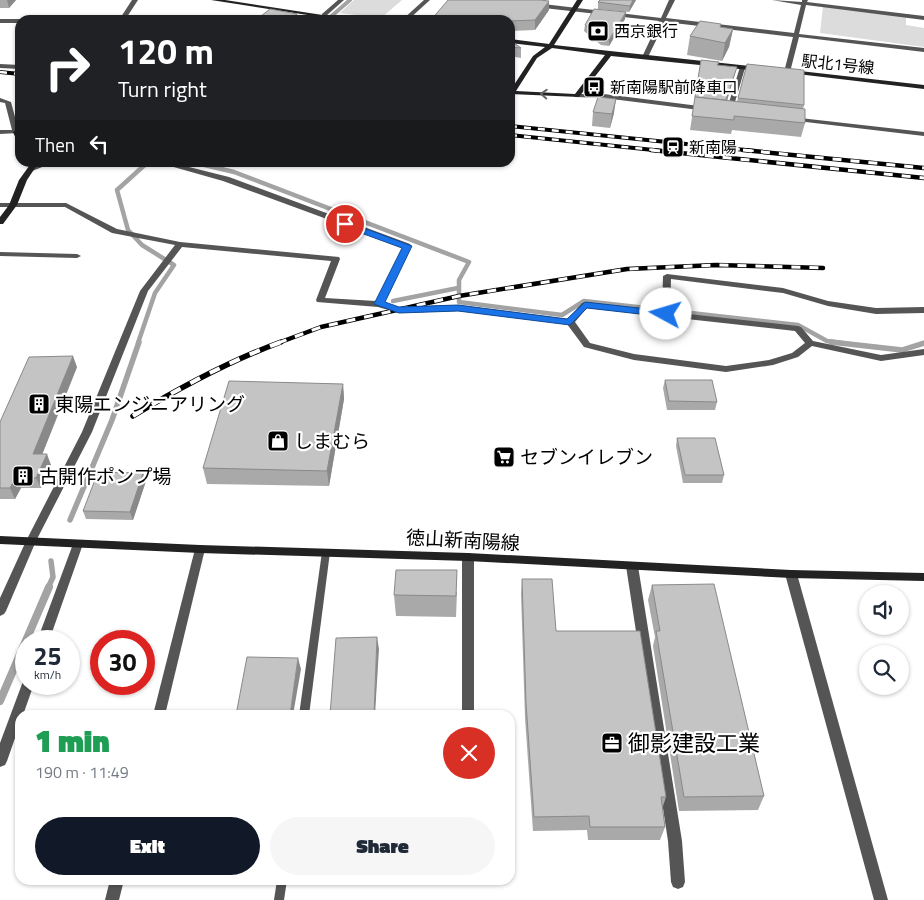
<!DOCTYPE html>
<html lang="en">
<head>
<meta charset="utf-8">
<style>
	body { margin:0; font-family:"Titillium Web","Noto Sans JP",sans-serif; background:#f6f6f7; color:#1f2937; height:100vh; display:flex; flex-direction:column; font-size:19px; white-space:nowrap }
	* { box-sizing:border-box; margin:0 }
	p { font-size:16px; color:#747a83 }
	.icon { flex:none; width:28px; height:28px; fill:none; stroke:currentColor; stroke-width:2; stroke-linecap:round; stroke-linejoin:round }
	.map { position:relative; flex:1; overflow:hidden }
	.details { position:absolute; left:15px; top:710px; width:500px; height:175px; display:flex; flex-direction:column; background:#fff; border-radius:15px; box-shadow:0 1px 4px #0004 }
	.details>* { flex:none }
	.top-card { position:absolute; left:15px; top:15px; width:500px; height:152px; border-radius:15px; box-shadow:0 1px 4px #0004; background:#202124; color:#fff; overflow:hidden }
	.controls { position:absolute; left:859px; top:585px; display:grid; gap:10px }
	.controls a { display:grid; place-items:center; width:50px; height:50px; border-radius:50%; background:#fff; box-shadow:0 1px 4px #0004; font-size:25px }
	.speed { position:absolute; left:15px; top:630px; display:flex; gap:10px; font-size:25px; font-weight:700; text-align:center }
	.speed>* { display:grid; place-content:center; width:65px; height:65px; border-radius:50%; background:#fff; box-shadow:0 1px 4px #0004; line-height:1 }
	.speed small { font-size:12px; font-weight:400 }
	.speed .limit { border:8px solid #d22; background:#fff; color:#111 }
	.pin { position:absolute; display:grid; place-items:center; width:42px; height:42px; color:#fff; margin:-21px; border:2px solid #fff; border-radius:50%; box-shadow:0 1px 5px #0007 }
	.me { position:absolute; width:55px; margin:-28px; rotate:276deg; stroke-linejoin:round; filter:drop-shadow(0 0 4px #0008) }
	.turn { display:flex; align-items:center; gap:18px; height:105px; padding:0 20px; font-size:22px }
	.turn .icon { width:65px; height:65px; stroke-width:2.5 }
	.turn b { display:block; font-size:35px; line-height:42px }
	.then { display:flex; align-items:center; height:48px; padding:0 20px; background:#0003; gap:10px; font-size:19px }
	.round { display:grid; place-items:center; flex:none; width:52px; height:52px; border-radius:26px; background:#f6f6f7 }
	.headline { display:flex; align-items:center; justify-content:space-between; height:85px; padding:0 20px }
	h1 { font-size:30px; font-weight:800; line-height:38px; color:#1e9e55 }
	.button { display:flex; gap:10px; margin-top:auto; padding:10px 20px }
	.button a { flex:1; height:58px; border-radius:30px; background:#111827; color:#fff; font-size:20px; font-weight:800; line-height:58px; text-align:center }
	.button a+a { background:#f6f6f7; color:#1f2937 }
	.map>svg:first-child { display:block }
	.green { fill:#dcdcdc }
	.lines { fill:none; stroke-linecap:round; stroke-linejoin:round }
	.stream-far3 { stroke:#a3a3a3; stroke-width:4 }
	.stream-far2 { stroke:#a3a3a3; stroke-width:4.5 }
	.stream-far1 { stroke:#a3a3a3; stroke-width:5.5 }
	.stream { stroke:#a3a3a3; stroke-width:8 }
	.lane { fill:#555; fill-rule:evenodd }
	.street { fill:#555; fill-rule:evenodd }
	.secondary { fill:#222; fill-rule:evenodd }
	.rail-far2-casing { stroke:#000; stroke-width:4 }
	.rail-far1-casing { stroke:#000; stroke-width:4.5 }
	.rail-casing { stroke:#000; stroke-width:5.5 }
	.rail-far2 { stroke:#fff; stroke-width:2.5; stroke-dasharray:7; stroke-linecap:butt }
	.rail-far1 { stroke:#fff; stroke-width:3; stroke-dasharray:9; stroke-linecap:butt }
	.rail { stroke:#fff; stroke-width:4; stroke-dasharray:11; stroke-linecap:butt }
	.wall { fill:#a9a9a9 }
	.shaded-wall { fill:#898989 }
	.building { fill:#c4c4c4; stroke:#898989 }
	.oneway { stroke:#646464 }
	.route { fill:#1a73e8; stroke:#114b97 }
	.labels { text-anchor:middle; stroke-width:4.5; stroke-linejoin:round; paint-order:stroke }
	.far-poi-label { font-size:16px; fill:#000; stroke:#fff; text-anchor:start }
	.far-street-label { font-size:16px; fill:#000; stroke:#fff }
	.poi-label { font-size:19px; fill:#000; stroke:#fff; text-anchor:start }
	.street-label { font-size:19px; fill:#000; stroke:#fff }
	.near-poi-label { font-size:22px; fill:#000; stroke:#fff; text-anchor:start }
</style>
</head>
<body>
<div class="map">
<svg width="924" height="900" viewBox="0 0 924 900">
	<rect width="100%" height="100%" fill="#fff"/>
	<g class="green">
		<polygon points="354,0 402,0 381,18 340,13"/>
		<polygon points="823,6 906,17 906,25 924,28 924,47 820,33"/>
	</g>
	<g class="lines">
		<polyline class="stream-far3" points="327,20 350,0"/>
		<g class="stream-far2">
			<polyline points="192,162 234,172 469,262 459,280 459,302 562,315 584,301 798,325 827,341 842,343"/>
			<polyline points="393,301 458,288"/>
			<polyline points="138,343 155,293 174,265 142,245 128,230 117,190 148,162"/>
		</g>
		<g class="stream-far1">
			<polyline points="831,342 902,350 924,343"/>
			<polyline points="70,520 112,420 139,342"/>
			<polyline points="48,588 53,577 51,561"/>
		</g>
		<polyline class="stream" points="0,701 49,587"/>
		<g class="lane">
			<polygon points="326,549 329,550 330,552 309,715 299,715 322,552 323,550"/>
			<polygon points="277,880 287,880 284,900 274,900"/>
		</g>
		<g class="street">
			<polygon points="132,0 138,0 125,20 119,20"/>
			<polygon points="338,0 344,0 326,16 322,16 322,14"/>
			<polygon points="424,0 430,0 408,20 402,20"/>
			<polygon points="669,0 675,0 666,18 794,33 801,5 772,0 802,2 802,0 808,0 807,2 924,16 924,20 806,5 799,34 924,48 924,52 799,37 790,72 787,74 784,72 793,37 665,22 648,57 645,59 642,57 659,21 535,7 532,5 535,3 661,18"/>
			<polygon points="0,19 20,19 22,20 20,20 20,23 0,23"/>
			<polygon points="0,64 20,65 20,69 0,68"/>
			<polygon points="740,67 745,68 732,112 727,113 726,112"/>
			<polygon points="577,94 604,94 707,107 710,109 707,111 604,98 575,97 574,96"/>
			<polygon points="0,98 11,102 19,132 18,133 0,134 0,130 12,130 5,103 0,102"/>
			<polygon points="791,117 924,132 924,136 789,120 788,119"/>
			<polygon points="44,162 55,162 32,171 28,169"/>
			<path d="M 156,162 L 169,162 L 229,177 L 410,244 L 411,246 L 384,303 L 399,307 L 458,305 L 568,319 L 582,303 L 585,302 L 662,311 L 663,276 L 667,274 L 783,288 L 828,301 L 876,308 L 924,307 L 924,313 L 876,314 L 828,306 L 783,293 L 671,279 L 670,312 L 798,326 L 801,327 L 813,341 L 881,355 L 924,349 L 924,355 L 881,361 L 812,346 L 798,357 L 773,365 L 726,372 L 634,360 L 584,347 L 567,324 L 458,311 L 399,313 L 378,307 L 317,302 L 316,300 L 331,261 L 182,247 L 148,291 L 92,432 L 36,541 L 6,611 L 4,614 L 0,616 L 0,598 L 26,541 L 82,432 L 140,291 L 175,245 L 112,233 L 65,207 L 0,207 L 0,203 L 66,203 L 117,229 L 180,242 L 339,257 L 340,259 L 325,298 L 376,301 L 403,247 L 223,181 ZM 587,308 L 795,331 L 805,343 L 792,353 L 769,360 L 726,366 L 634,354 L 590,343 L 575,322 Z"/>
			<polygon points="0,252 77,254 81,256 77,258 0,256"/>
			<polygon points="78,540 82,541 83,544 49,641 37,641 73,544 74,541"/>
			<polygon points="200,545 204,546 205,549 165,715 153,715 195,549 196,546"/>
			<polygon points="468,553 472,554 474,557 474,715 462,715 462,557 464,554"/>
			<polygon points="632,562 636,563 638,566 682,841 685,882 683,887 678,889 673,887 671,882 668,841 626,566 628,563"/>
			<polygon points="791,570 795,571 797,574 888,900 874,900 785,574 787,571"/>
			<polygon points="26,679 26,684 34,684 23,715 20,715 20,724 7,761 5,765 0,767 0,743 22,684 24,680"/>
			<polygon points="110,880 124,880 119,900 105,900"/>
		</g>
		<g class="secondary">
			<polygon points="211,0 225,0 355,20 340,20"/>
			<path d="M 577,0 L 583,0 L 554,45 L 759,67 L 762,69 L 759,71 L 611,56 L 579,97 L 510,94 L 510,91 L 533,56 L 545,47 L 510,43 L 510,39 L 549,44 ZM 552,48 L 605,55 L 575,94 L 516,91 L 537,58 Z"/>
			<polygon points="791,70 924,85 924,89 789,73 788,72"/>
			<polygon points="16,130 20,133 20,143 17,141 13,132"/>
			<polygon points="32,162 39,162 27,180 17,205 3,224 0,224 0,217 9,205 19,180"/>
			<polygon points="0,536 200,545 468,553 791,570 924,573 924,581 791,578 468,561 200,553 0,544"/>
		</g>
		<g class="rail-far2-casing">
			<g id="rail-far2">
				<polyline points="0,72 20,74"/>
				<polyline points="510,126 755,151"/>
				<polyline points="510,135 663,151"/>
			</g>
		</g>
		<g class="rail-far1-casing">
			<g id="rail-far1">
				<polyline points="651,150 924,178"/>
				<polyline points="743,150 924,168"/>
				<polyline points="278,343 321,327 459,296 627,269 716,265 823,268"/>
			</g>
		</g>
		<g class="rail-casing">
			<path id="rail" d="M 133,416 C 181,387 229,361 281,342"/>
		</g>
		<use href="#rail-far2" class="rail-far2"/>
		<use href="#rail-far1" class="rail-far1"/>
		<use href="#rail" class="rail"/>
	</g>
	<g class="wall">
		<polygon points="0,0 16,0 9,8 0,8"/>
		<polygon points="600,0 636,0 629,12 598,9 598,2"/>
		<polygon points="549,10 535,30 510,31 510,20"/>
		<polygon points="625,19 609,46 601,45 584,31 585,25"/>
		<polygon points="721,24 721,27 733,29 729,47 722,61 687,55 690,36"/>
		<polygon points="510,40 521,48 521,58 510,56"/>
		<polygon points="701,60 719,62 718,65 735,73 727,100 737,102 738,98 804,105 803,109 805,123 801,137 732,130 731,134 690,130"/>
		<polygon points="593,112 614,113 610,128 592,126"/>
		<polygon points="77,367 42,454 51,465 41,488 21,488 15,499 0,499 0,422"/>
		<polygon points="665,380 717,402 715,410 667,410 663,388"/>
		<polygon points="343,384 344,399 329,486 207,484 203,468"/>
		<polygon points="677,438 724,475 722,483 683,483 676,446"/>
		<polygon points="143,473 146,481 133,520 86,519 83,511"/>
		<polygon points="522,579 666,797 662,809 665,827 660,840 588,840 587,830 533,831 525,718 521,594"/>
		<polygon points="652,585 764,796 758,810 679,811 653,646 655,637 648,600"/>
		<polygon points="457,592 456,617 396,616 394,595"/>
	</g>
	<g class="shaded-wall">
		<polygon points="7,0 16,0 9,8"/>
		<polygon points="633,0 636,0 629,12 630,6"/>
		<polygon points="549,1 549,10 535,30 535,20"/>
		<polygon points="626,12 625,19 609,46 609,40"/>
		<polygon points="297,14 298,20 289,20"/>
		<polygon points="733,29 729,47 722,61 725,43"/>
		<polygon points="737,67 735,73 725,108 726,101"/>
		<polygon points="616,99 614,113 610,128 612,114"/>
		<polygon points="73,356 77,367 38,465 33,454"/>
		<polygon points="343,384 344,399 329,486 327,471"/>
		<polygon points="47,454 51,465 41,488 36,478"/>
		<polygon points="143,473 146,481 133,520 130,512"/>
		<polygon points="16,477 21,488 15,499 10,488"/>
		<polygon points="377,637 379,649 375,715 374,715"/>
		<polygon points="298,658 301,669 293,715 290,715"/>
	</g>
	<g class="building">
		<polygon points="448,0 540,0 549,1 535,20 510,21 510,20 431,20"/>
		<polygon points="600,0 633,0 630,6 598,2"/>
		<polygon points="270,9 297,14 289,20 256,20"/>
		<polygon points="594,9 626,12 609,40 602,39 585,25"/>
		<polygon points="700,21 721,24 720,27 733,29 725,43 690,36"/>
		<polygon points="510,40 521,48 510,47"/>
		<polygon points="701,60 719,62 717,65 737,67 726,100 695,97"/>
		<polygon points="747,64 804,70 804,105 738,98"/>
		<polygon points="598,97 616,99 612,114 593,112"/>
		<polygon points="695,97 805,109 805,123 734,116 734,120 692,116"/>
		<polygon points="73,356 33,454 47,454 36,478 16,477 10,488 0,488 0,422 29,357"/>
		<polygon points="665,380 712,380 717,402 669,401"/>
		<polygon points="229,381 343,384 327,471 203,468"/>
		<polygon points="677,438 715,438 724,475 685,475"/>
		<polygon points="98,472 143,473 130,512 83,511"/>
		<polygon points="396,570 457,570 456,596 394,595"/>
		<polygon points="522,579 552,579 556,631 640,631 666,797 661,797 665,827 590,827 589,816 534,817 526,703"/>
		<polygon points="714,584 764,796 684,797 656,631 660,631 652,585"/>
		<polygon points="377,637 374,715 330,715 336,638"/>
		<polygon points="247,657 298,658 290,715 236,715"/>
	</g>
	<defs><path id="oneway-chevron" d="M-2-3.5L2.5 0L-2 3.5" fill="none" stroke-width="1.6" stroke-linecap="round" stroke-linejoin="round" transform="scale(1.25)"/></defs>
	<use class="oneway" href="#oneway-chevron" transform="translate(544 94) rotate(-177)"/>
	<polygon class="route" points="345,221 412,246 385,302 399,307 458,305 567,319 585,302 666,311 671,314 666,317 587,308 570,325 458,311 399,313 374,304 402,248 342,226 342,222"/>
	<defs>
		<g id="bank-square" transform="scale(1.125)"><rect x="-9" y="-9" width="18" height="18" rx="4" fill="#000" stroke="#fff"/><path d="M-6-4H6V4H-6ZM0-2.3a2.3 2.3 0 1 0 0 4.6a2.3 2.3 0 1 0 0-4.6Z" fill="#fff"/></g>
		<g id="bus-square" transform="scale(1.125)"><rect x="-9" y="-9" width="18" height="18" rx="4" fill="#000" stroke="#fff"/><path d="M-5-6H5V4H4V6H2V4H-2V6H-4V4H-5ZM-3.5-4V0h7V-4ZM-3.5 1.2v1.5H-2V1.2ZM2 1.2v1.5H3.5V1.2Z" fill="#fff"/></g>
		<g id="station-square" transform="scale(1.125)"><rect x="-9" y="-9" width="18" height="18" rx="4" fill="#000" stroke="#fff"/><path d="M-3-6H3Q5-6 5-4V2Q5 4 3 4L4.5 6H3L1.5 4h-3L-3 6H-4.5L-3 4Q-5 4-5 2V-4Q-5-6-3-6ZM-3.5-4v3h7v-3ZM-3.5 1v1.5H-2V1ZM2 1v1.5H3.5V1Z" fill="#fff"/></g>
		<g id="building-square" transform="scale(1.125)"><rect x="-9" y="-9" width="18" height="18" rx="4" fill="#000" stroke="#fff"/><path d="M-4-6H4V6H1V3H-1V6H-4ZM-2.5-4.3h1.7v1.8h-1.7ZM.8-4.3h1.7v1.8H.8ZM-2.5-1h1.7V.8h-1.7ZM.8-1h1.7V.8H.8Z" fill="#fff"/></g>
		<g id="shop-square" transform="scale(1.125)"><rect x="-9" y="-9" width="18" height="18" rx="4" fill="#000" stroke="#fff"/><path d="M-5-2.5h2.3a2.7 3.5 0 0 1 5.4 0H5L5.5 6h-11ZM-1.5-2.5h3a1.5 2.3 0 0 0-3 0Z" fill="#fff"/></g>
		<g id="supermarket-square" transform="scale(1.125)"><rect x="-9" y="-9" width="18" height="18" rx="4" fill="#000" stroke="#fff"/><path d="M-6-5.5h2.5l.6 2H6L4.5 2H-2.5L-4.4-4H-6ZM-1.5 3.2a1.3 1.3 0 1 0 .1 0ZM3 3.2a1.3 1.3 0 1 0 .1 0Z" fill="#fff"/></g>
		<g id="office-square" transform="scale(1.125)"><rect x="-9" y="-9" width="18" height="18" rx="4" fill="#000" stroke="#fff"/><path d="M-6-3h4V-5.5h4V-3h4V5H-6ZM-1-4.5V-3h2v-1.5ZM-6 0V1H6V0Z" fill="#fff"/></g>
	</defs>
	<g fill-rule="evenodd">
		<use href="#bank-square" x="598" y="31"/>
		<use href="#bus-square" x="594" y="87"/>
		<use href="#station-square" x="673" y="147"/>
		<use href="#building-square" x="39" y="404"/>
		<use href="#shop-square" x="278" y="441"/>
		<use href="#supermarket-square" x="504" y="457"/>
		<use href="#building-square" x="23" y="476"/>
		<use href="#office-square" x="612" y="743"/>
	</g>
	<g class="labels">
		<g class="far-poi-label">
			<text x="614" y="37">西京銀行</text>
			<text x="610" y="93">新南陽駅前降車口</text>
			<text x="689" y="153">新南陽</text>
		</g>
		<g class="far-street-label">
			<text transform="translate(838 64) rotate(6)" y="6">駅北1号線</text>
		</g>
		<g class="poi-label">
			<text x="55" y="411">東陽エンジニアリング</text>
			<text x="294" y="448">しまむら</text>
			<text x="520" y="464">セブンイレブン</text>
			<text x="39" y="483">古開作ポンプ場</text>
		</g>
		<g class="street-label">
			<text transform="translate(463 540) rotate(3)" y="7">徳山新南陽線</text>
		</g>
		<g class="near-poi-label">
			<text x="628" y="751">御影建設工業</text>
		</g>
	</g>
</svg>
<div class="controls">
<a><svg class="icon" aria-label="sound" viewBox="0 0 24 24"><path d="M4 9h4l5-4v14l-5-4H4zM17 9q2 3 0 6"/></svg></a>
<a><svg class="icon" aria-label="search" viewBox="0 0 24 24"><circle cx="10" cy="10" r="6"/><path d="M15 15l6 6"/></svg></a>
</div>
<div class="speed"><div>25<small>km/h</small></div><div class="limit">30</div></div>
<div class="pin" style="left:345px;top:224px;background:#d93025"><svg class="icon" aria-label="arrive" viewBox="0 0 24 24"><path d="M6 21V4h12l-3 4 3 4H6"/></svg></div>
<svg class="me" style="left:666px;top:314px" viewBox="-20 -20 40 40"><circle r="19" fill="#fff"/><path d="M0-13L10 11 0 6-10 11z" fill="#1a73e8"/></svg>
<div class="top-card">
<div class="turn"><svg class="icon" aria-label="right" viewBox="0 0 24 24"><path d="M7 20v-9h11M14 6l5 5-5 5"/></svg><div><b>120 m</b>Turn right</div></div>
<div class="then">Then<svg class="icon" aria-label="left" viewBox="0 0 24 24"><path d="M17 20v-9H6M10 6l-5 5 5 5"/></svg></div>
</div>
<section class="details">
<div class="headline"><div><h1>1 min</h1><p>190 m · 11:49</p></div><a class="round" style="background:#d93025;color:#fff"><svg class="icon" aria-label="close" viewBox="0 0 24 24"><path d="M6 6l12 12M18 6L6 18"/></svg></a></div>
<div class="button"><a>Exit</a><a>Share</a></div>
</section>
</div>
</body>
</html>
